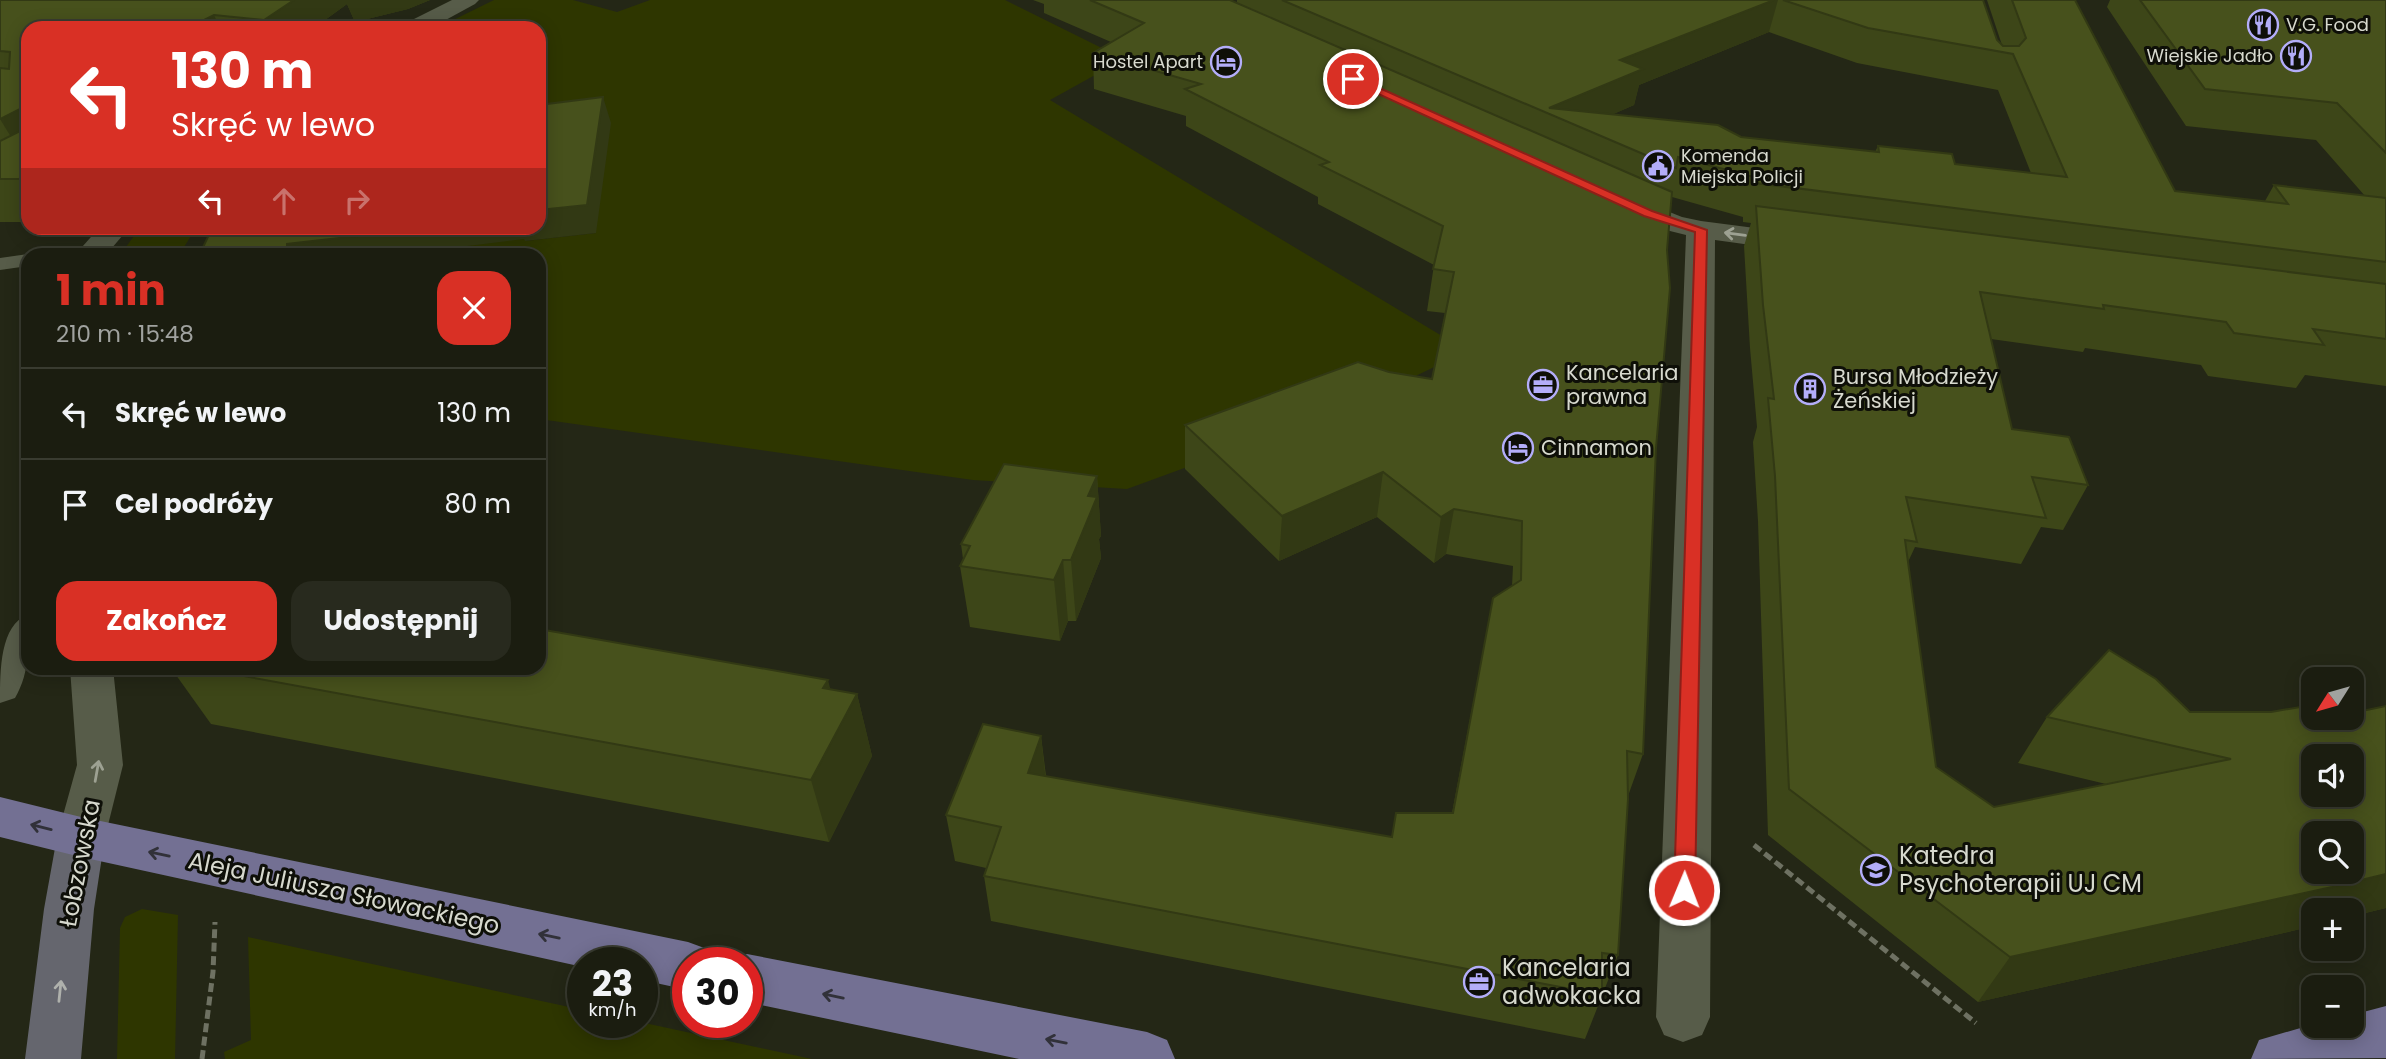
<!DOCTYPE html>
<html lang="pl">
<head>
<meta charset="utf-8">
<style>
	body { margin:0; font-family:Poppins,sans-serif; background:#282a1e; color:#f1f3f6; height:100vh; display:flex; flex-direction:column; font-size:26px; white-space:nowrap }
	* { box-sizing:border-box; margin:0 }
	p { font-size:23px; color:#a0a29f }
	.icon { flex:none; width:38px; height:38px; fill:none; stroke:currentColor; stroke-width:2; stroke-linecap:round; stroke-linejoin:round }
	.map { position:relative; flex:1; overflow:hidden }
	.drawer { position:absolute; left:21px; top:248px; width:525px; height:427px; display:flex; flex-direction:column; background:#1b1d10; border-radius:21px; box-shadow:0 4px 18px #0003,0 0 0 2px #393b30 }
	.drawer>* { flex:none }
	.guide { position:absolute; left:21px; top:21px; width:525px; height:214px; border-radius:21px; box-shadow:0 4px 18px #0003,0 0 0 2px #393b30; background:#d93025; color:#fff; overflow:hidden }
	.needle { width:46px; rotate:233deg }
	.controls { position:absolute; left:2301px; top:667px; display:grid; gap:14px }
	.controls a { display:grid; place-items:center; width:63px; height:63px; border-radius:14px; background:#1b1d10; box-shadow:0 4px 18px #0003,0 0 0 2px #393b30; font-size:35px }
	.speed { position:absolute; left:567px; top:947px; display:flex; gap:14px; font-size:35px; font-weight:700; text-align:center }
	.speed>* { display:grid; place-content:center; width:91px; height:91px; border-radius:50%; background:#1b1d10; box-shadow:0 4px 18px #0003,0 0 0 2px #393b30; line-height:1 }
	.speed small { font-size:18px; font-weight:400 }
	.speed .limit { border:10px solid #d22; background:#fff; color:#111 }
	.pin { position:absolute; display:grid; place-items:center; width:60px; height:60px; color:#fff; margin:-30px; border:4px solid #fff; border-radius:50%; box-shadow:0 2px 7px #0007 }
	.me { position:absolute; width:77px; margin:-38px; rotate:1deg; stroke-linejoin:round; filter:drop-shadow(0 0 5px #0008) }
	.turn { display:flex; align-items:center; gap:24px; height:147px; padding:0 35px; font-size:32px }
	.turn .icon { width:91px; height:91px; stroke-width:2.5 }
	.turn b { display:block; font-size:49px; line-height:60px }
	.lanes { display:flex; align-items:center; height:66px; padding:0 35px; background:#0003; justify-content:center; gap:35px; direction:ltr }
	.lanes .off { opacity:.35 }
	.round { display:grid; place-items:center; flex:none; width:74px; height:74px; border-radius:21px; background:#282a1e }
	.head { display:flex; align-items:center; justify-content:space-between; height:119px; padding:0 35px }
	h1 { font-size:42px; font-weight:700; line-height:52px; color:#d93025 }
	.primary-button { display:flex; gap:14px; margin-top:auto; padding:14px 35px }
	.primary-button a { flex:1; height:80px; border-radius:21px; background:#d93025; color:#fff; font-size:28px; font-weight:700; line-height:80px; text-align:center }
	.primary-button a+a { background:#282a1e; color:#f1f3f6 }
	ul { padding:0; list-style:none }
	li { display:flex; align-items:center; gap:21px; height:91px; padding:0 35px; border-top:2px solid #393b30 }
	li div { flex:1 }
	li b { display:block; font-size:26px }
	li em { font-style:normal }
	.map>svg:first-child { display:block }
	.green { fill:#2e3600 }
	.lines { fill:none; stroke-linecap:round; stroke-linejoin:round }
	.path { stroke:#6e7162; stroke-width:5; stroke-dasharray:9 4.5; stroke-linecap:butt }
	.lane { fill:#575c49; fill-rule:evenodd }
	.street { fill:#575c49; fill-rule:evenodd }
	.secondary { fill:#65666e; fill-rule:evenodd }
	.primary { fill:#737093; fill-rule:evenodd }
	.wall { fill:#3d4618; fill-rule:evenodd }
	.shaded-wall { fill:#323914 }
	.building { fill:#47511c; stroke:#323914; stroke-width:2; fill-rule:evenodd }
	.oneway { stroke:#9da192 }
	.oneway2 { stroke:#313139 }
	.oneway3 { stroke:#afb1ac }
	.route { fill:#d93025; stroke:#8d1f18; stroke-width:2 }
	.labels { text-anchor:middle; stroke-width:6; stroke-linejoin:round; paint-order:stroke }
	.far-poi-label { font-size:18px; fill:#d7d9ce; stroke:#0e0f08; text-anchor:start }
	.poi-label { font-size:21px; fill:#d7d9ce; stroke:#0e0f08; text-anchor:start }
	.near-poi-label { font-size:24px; fill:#d7d9ce; stroke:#0e0f08; text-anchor:start }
	.near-street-label { font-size:24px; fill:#d7d9ce; stroke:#0e0f08 }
</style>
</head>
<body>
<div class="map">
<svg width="2386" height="1059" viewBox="0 0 2386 1059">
	<rect width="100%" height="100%" fill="#242716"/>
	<g class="green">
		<polygon points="494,0 573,0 617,12 650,0 1005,0 1124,59 1050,100 1467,351 1354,406 1127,489 973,480 539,419 539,256 387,256 525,238 525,241 596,233 539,133 539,28 437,28"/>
		<polygon points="145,228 196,228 179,255 120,255 134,236"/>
		<polygon points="142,909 178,915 175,1059 117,1059 120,928 125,917"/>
		<polygon points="248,937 583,1010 583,1022 640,1022 812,1059 225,1059 224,1052 251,1040"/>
	</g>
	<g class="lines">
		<g class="path">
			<polyline points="1754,845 1976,1023"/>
			<polyline points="202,1059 213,972 215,922"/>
		</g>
		<g class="lane">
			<polygon points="92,245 100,246 103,251 100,256 49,256 51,251"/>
			<polygon points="28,254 36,256 28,256 28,266 0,270 0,258"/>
		</g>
		<g class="street">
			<polygon points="452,0 479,0 475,4 431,28 403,28 406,23"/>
			<polygon points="1622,193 1682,217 1701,221 1801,234 1811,237 1816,243 1811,249 1801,252 1715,240 1710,1017 1702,1035 1683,1042 1664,1035 1656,1017 1686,235 1662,229 1612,207 1608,201 1612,195"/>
			<polygon points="99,228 129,228 105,256 74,256"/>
			<path d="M 28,614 C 28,644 31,671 15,698 L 0,703 C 0,669 0,626 28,614 Z"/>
			<polygon points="70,668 113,668 123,765 105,837 98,851 81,857 64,851 57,837 77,765"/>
		</g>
		<polygon class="secondary" points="81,817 98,823 105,837 94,909 81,1059 25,1059 44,909 57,837 64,823"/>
		<g class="primary">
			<polygon points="0,797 81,817 688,942 707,949 713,962 688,962 688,990 642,980 642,962 583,962 583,967 81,857 0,837"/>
			<polygon points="747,954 1147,1032 1167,1040 1175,1059 1019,1059 747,1002 747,962 727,962"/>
			<polygon points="2386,1006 2386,1058 2251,1059 2259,1040 2314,1024 2352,1026 2352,1015"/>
		</g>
	</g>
	<g class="wall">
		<polygon points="0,0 430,0 408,9 355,22 347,4 314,28 28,28 28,222 0,222"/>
		<path d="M 1033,0 L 1230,0 L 1237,3 L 1237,0 L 1983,0 L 1997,40 L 2002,45 L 1987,0 L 2075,0 L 2175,191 L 2265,201 L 2274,185 L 2365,196 L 2316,140 L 2186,126 L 2107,7 L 2110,0 L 2386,0 L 2386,386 L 2305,375 L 2296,388 L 2208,376 L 2201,365 L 2085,348 L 2083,352 L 1991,339 L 2012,429 L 2088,485 L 2063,530 L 2041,527 L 2021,564 L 1915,547 L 1908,562 L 1936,767 L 1994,807 L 2106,784 L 2018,763 L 2047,717 L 2190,712 L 2315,721 L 2386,706 L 2386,908 L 2288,932 L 1978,1002 L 1768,835 L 1758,521 L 1753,442 L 1757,427 L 1750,348 L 1744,246 L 1751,223 L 1743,222 L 1743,217 L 1672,197 L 1667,250 L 1656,448 L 1643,754 L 1628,796 L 1618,955 L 1585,1039 L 991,921 L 984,876 L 986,868 L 955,861 L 946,815 L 1041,736 L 1046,776 L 1392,837 L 1452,813 L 1493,598 L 1512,586 L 1513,566 L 1446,554 L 1434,563 L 1377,517 L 1279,561 L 1185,469 L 1185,425 L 1389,372 L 1432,379 L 1445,313 L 1427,311 L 1434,265 L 1318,204 L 1318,197 L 1186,126 L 1186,116 L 1094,89 L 1093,53 L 1111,42 L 1044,13 L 1044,4 ZM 1769,32 L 1857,63 L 1998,90 L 2031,173 L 1955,164 L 1878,146 L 1875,152 L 1741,137 L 1613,114 L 1634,105 L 1639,85 Z"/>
		<polygon points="1097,476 1101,536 1099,539 1101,558 1076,621 1068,621 1060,641 970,627 960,566 963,559 961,544"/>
		<polygon points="171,668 539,668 831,690 857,694 872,756 829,842 211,724"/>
	</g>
	<g class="shaded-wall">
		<polygon points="294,0 430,0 408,9 355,22 347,4 314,28 268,28 264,20"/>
		<polygon points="1774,0 1778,0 1769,32 1639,85 1634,105 1582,128 1549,108 1620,60"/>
		<polygon points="214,15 220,28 188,28"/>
		<polygon points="603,97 611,123 596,233 525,241 524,239 387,256 287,256 287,244 371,228 539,228 539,210"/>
		<polygon points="28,105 28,152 22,155 0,119"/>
		<polygon points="28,173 28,194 19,179"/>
		<polygon points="1383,472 1377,517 1279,561 1282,516"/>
		<polygon points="1097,476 1101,536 1099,539 1101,558 1076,621 1071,560 1088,496"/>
		<polygon points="1454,509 1446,554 1434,563 1441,517"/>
		<polygon points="1063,560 1068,621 1060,641 1054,580"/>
		<polygon points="828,680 840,726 857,694 872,756 829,842 811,780 823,688"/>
		<polygon points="1041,736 1046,782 1028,773"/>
		<polygon points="2386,874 2386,908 2352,916 2352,910 2314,910 2314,926 1978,1002 2010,957"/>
	</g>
	<g class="building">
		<polygon points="0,0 294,0 264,20 214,15 188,28 28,28 28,105 0,119 0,68 9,69 10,52 0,51"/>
		<polygon points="1090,0 1230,0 1672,192 1667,250 1670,288 1656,448 1643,754 1627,751 1628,799 1618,955 1602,953 1602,995 984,876 1001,827 946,815 983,724 1041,736 1028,773 1392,837 1396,813 1453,813 1493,598 1521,580 1522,521 1454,509 1441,517 1383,472 1282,516 1185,425 1358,362 1389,372 1432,379 1454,272 1433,269 1443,226 1320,165 1329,162 1185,89 1201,84 1093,53 1144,23"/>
		<polygon points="1282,0 1774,0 1620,60 1643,69 1549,108 1718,125 1741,137 1879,152 1878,146 1952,154 1955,164 2067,177 2013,54 1868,28 1783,0 1983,0 1997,40 2003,46 2019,46 2026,38 2012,0 2075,0 2175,191 2288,204 2274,185 2386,198 2386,262 1755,183 1754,177 1678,157 1676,168"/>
		<polygon points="2140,0 2386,0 2386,153 2337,103 2205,89"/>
		<polygon points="603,97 587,205 539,210 539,105"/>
		<polygon points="28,127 28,173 19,179 0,179 0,141"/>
		<path d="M 1756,206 L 2386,284 L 2386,339 L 2313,329 L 2324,345 L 2234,333 L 2226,322 L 2103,305 L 2104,309 L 1980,292 L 2012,429 L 2069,437 L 2088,485 L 2032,477 L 2046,518 L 1906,497 L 1917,542 L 1905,540 L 1936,767 L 1994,807 L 2231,759 L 2047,717 L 2109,650 L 2156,679 L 2190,712 L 2271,712 L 2300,707 L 2315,721 L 2331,718 L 2352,718 L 2352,713 L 2386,706 L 2386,874 L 2332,887 L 2010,957 L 1789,789 L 1775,476 L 1768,398 L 1774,399 L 1763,305 ZM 2314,756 L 2352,756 L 2352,794 L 2314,794 ZM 2314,833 L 2352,833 L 2352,872 L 2314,872 Z"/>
		<polygon points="212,228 371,228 366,235 287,244 287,256 199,256"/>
		<polygon points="1004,464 1097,476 1088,496 1097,497 1071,560 1063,560 1054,580 960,566 970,546 961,544"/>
		<polygon points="539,629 828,680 823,688 857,694 811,780 200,668 539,668"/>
	</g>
	<defs><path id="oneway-shaft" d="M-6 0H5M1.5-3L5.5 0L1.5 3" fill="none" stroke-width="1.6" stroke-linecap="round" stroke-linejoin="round" transform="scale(1.75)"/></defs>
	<g class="oneway">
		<use href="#oneway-shaft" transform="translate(1735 234) rotate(-173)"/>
		<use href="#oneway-shaft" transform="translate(97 771) rotate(-80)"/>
	</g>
	<g class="oneway2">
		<use href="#oneway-shaft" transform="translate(41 827) rotate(-166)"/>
		<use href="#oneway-shaft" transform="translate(159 854) rotate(-168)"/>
		<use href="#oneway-shaft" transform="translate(549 936) rotate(-168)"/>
		<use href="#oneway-shaft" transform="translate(833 996) rotate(-168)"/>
		<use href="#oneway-shaft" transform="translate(1056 1041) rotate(-169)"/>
	</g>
	<use class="oneway3" href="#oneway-shaft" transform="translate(60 991) rotate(-84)"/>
	<polygon class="route" points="1353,76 1652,211 1707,230 1695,890 1692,896 1684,899 1677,896 1674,890 1695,232 1644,216 1350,81 1349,79"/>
	<defs>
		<g id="restaurant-ring" transform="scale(1.575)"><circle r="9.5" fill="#0e0f08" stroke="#b3adf9" stroke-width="1.5"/><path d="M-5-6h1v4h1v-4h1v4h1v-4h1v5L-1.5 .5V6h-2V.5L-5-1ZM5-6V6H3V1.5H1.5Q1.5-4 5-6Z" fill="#b3adf9"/></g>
		<g id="hotel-ring" transform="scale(1.575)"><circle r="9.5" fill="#0e0f08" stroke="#b3adf9" stroke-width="1.5"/><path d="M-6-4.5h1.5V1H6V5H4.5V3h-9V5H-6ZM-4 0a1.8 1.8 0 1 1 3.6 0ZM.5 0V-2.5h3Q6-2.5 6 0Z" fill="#b3adf9"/></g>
		<g id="civic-ring" transform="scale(1.575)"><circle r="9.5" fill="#0e0f08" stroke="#b3adf9" stroke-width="1.5"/><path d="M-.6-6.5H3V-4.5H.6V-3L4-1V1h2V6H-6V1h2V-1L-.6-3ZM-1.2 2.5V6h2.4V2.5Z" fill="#b3adf9"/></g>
		<g id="office-ring" transform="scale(1.575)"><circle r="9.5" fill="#0e0f08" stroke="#b3adf9" stroke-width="1.5"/><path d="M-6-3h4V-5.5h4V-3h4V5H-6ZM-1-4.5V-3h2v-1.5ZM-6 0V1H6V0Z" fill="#b3adf9"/></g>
		<g id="building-ring" transform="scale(1.575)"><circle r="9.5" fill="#0e0f08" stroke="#b3adf9" stroke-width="1.5"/><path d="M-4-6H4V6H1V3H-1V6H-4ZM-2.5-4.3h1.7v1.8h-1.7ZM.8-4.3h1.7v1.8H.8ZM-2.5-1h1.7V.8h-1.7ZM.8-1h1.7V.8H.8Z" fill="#b3adf9"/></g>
		<g id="university-ring" transform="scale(1.575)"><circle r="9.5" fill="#0e0f08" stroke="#b3adf9" stroke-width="1.5"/><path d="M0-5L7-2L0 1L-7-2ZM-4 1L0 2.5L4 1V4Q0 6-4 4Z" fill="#b3adf9"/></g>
	</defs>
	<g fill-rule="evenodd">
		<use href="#restaurant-ring" x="2263" y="25"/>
		<use href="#restaurant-ring" x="2296" y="56"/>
		<use href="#hotel-ring" x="1226" y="62"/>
		<use href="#civic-ring" x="1658" y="166"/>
		<use href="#office-ring" x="1543" y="385"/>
		<use href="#building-ring" x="1810" y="389"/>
		<use href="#hotel-ring" x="1518" y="448"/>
		<use href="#university-ring" x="1876" y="870"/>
		<use href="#office-ring" x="1479" y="982"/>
	</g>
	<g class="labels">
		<g class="far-poi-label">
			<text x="2286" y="31">V.G. Food</text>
			<text x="2273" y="62" text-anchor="end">Wiejskie Jadło</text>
			<text x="1203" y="68" text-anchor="end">Hostel Apart</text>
			<text x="1681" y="162">Komenda<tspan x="1681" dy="21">Miejska Policji</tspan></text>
		</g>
		<g class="poi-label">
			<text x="1566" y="380">Kancelaria<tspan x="1566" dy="24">prawna</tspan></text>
			<text x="1833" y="384">Bursa Młodzieży<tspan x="1833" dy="24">Żeńskiej</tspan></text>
			<text x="1541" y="455">Cinnamon</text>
		</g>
		<g class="near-poi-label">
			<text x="1899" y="864">Katedra<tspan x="1899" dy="28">Psychoterapii UJ CM</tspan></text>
			<text x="1502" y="976">Kancelaria<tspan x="1502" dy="28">adwokacka</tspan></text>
		</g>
		<g class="near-street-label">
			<text transform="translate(80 863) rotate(-79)" y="8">Łobzowska</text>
			<text transform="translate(344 893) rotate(12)" y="8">Aleja Juliusza Słowackiego</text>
		</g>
	</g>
</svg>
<div class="controls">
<a><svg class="needle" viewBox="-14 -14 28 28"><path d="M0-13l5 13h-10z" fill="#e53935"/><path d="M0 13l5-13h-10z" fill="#a0a29f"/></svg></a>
<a><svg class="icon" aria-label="sound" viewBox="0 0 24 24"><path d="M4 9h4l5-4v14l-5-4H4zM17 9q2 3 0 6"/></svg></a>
<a><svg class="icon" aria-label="search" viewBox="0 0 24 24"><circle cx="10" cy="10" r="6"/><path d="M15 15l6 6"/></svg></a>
<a>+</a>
<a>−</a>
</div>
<div class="speed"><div>23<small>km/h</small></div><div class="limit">30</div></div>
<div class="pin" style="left:1353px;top:79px;background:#d93025"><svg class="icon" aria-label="arrive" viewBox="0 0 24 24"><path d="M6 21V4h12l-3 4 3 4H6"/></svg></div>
<svg class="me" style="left:1684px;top:890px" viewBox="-20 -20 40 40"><circle r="17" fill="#d93025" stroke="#fff" stroke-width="3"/><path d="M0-11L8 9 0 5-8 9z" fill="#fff"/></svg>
<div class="guide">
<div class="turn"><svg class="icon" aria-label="left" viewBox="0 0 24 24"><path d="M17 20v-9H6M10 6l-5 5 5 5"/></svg><div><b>130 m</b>Skręć w lewo</div></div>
<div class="lanes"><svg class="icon" aria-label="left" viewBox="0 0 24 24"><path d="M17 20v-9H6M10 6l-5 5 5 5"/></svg><svg class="icon off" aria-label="ahead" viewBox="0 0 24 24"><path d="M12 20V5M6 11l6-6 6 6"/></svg><svg class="icon off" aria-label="right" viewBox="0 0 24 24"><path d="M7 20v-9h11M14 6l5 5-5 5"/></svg></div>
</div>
<section class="drawer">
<div class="head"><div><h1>1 min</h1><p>210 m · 15:48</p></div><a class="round" style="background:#d93025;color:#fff"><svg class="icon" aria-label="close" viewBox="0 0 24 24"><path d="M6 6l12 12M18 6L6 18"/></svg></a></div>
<ul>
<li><svg class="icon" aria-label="left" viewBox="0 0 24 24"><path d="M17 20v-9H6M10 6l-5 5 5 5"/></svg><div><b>Skręć w lewo</b></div><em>130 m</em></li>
<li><svg class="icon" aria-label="arrive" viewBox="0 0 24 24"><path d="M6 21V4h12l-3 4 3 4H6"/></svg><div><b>Cel podróży</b></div><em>80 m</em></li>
</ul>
<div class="primary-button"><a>Zakończ</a><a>Udostępnij</a></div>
</section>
</div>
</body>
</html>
